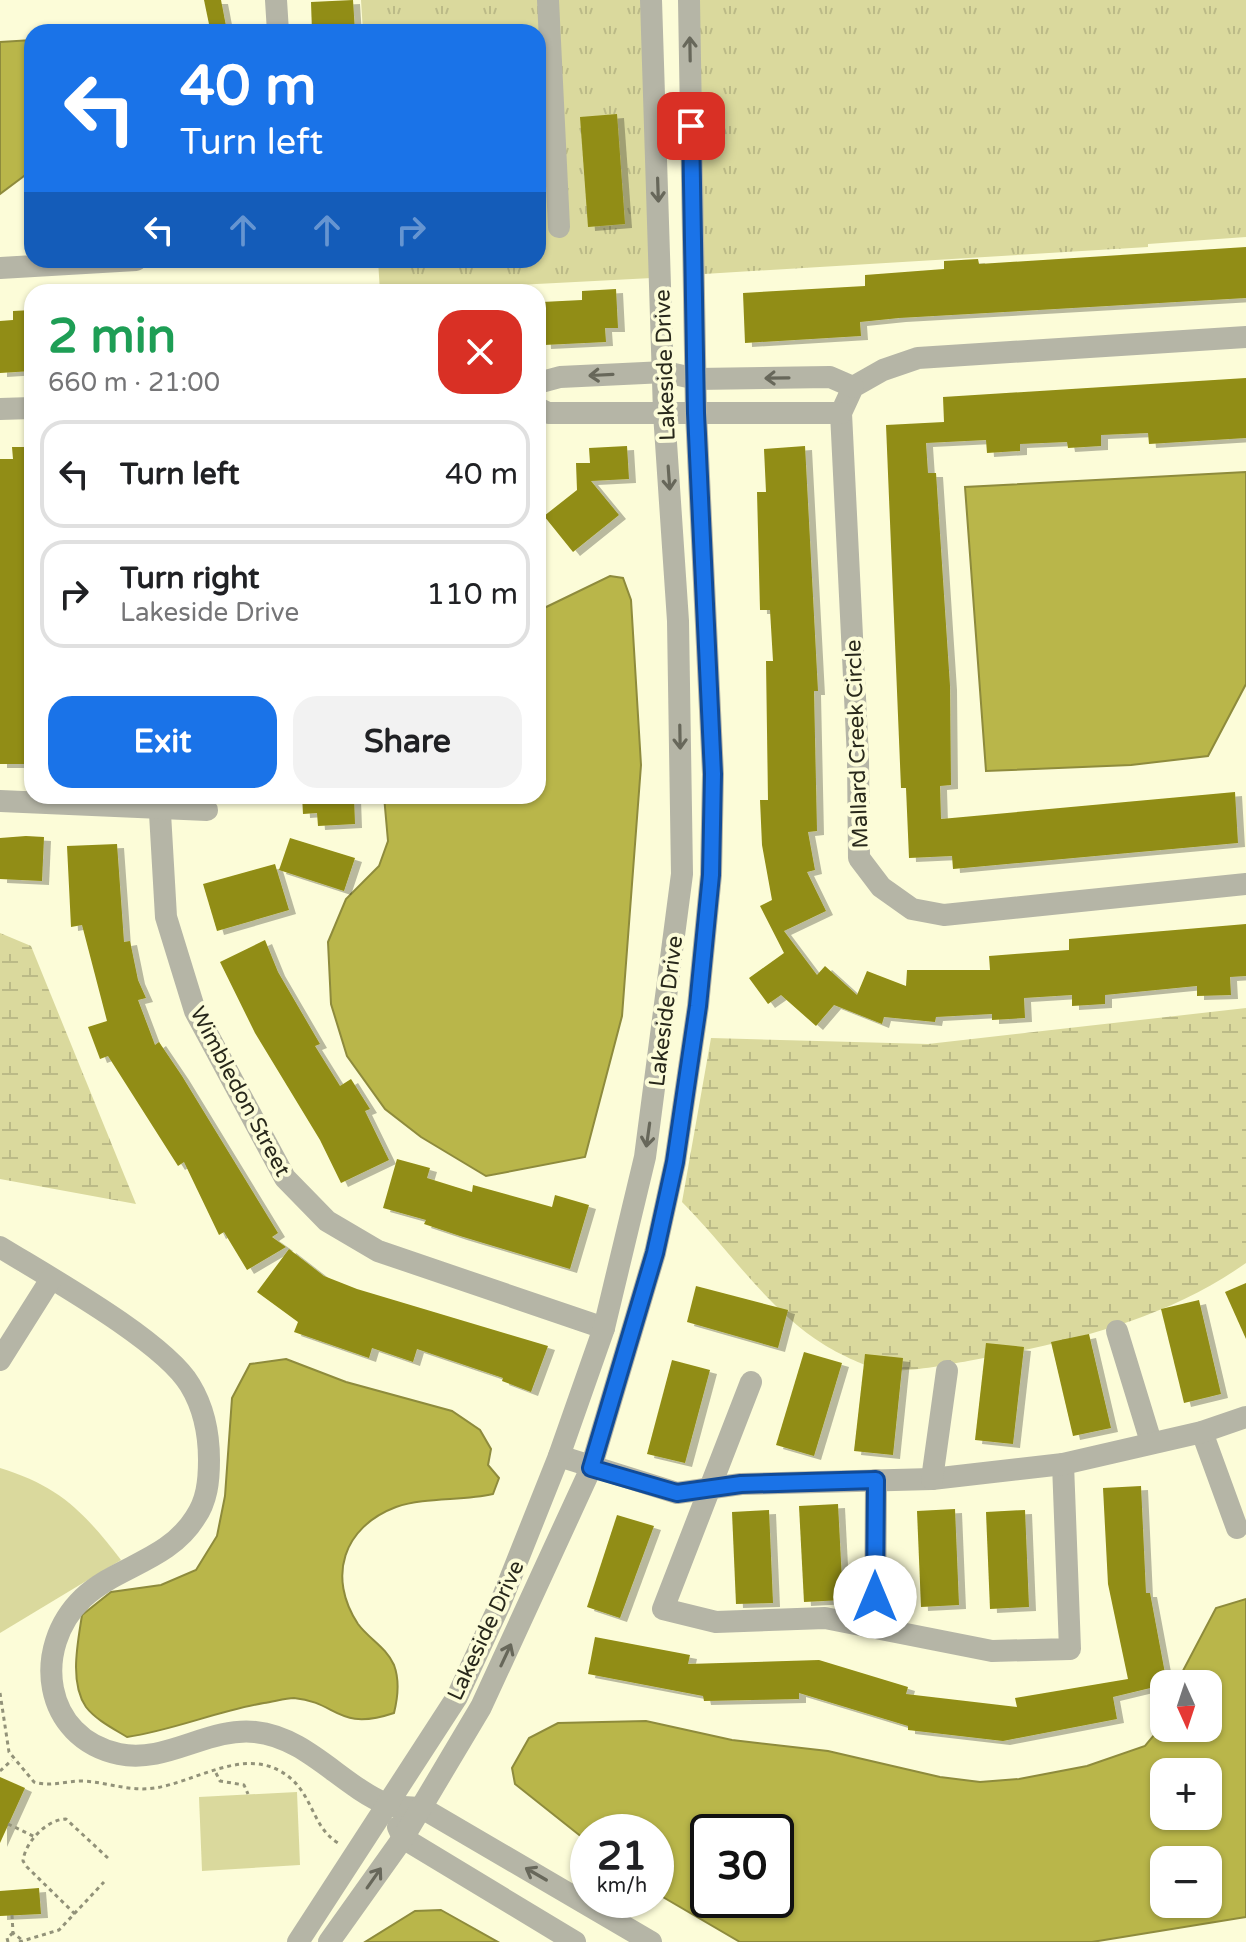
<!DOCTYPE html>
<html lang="en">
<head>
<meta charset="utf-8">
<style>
	body { margin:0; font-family:"Varela Round",sans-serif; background:#f2f2f2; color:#202124; height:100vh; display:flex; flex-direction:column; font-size:30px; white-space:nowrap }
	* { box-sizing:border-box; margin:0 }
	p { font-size:26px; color:#757577 }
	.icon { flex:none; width:44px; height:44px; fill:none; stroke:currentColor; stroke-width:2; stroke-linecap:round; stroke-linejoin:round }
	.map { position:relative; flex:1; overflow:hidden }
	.sheet { position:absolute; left:24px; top:284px; width:522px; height:520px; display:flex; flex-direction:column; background:#fff; border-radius:24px; box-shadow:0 2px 6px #0004 }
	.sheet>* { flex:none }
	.hud { position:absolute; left:24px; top:24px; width:522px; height:244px; border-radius:24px; box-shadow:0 2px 6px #0004; background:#1a73e8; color:#fff; overflow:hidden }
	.needle { width:52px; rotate:177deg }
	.controls { position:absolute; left:1150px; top:1670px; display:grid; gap:16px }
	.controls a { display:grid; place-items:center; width:72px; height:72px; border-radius:16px; background:#fff; box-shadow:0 2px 6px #0004; font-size:40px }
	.speed { position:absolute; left:570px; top:1814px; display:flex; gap:16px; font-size:40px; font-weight:700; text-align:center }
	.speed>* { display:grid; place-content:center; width:104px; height:104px; border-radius:50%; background:#fff; box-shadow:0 2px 6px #0004; line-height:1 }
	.speed small { font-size:20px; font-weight:400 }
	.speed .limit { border:4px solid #111; border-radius:12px; background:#fff; color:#111 }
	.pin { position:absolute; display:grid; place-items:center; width:68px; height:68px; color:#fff; margin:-34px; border-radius:16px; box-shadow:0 4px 12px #0006 }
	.me { position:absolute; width:88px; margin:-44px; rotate:0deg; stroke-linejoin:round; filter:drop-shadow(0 0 6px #0008) }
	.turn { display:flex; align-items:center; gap:28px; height:168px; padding:0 24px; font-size:36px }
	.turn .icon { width:104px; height:104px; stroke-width:2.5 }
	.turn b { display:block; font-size:56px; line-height:68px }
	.lanes { display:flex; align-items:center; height:76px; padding:0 24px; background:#0003; justify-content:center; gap:40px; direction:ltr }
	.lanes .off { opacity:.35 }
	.round { display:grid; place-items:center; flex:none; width:84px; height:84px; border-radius:24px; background:#f2f2f2 }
	.headline { display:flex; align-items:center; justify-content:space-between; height:136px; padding:0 24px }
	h1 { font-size:48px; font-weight:700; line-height:60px; color:#1e9e55 }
	.primary-button { display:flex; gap:16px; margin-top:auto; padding:16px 24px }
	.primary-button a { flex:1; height:92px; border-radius:24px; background:#1a73e8; color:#fff; font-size:32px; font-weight:700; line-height:92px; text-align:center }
	.primary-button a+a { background:#f2f2f2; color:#202124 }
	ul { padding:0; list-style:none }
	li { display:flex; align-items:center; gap:24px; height:108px; margin:0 16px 12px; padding:0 8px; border:4px solid #e0e0e0; border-radius:24px }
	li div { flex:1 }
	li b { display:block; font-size:30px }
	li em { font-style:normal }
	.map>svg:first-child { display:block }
	.grass { fill:url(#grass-tufts) }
	.wetland { fill:url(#wetland-marsh) }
	.pitch { fill:#dad99d }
	.water { fill:#b9b64a; stroke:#8e8b3c; stroke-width:2; fill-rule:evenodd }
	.building { fill:#918d14; filter:url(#shadow) }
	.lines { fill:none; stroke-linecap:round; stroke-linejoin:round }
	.path { stroke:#929279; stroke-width:3; stroke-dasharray:4 4; stroke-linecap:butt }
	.minor { stroke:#b5b5a6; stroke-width:22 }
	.oneway { stroke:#67675a }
	.route-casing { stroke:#114b97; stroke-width:20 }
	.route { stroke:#1a73e8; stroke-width:14 }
	.labels { text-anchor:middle; stroke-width:8; stroke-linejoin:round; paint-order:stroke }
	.street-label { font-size:22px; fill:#28281b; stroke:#fcfcd8 }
</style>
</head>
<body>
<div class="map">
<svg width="1246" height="1942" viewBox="0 0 1246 1942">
	<defs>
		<pattern id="grass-tufts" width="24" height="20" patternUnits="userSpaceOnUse" patternTransform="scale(2)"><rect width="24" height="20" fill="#dad99d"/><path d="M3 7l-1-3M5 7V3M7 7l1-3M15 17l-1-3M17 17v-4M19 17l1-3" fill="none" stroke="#bbba87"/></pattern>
		<pattern id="wetland-marsh" width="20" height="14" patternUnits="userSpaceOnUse" patternTransform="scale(2)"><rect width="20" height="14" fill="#dad99d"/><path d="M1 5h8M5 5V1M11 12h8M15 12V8" fill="none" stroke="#bbba87"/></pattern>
		<filter id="shadow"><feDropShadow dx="7" dy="4" stdDeviation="0" flood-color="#0004"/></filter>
	</defs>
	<rect width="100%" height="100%" fill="#fcfcd8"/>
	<g class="grass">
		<polygon points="361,0 642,0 652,278 380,292 378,260 538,260 538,32 363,32"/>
		<polygon points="698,0 1246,0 1246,237 1148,244 1148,247 704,274"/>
	</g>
	<g class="wetland">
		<polygon points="0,933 31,946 136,1204 0,1179"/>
		<path d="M 1246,1008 L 1246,1263 C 1164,1321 1066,1343 968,1361 C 945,1365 901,1374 878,1369 C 862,1365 837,1353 823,1344 C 767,1309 728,1248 682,1202 L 711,1038 L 928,1044 Z"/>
	</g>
	<g class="pitch">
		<path d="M 0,1468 C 59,1486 84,1512 121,1560 L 0,1633 Z"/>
		<polygon points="297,1792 300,1865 202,1871 199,1797"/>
	</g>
	<g class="water">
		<polygon points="32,40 32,170 0,194 0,42"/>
		<polygon points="1246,472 1246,684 1208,756 1131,765 986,771 965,487"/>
		<polygon points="610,576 623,578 631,600 641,765 622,1016 585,1157 486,1176 421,1137 385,1109 347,1056 331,1004 328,942 346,899 379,866 388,841 384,796 538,796 538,611"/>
		<path d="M 286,1359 L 346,1382 L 452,1411 L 480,1430 L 491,1449 L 488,1465 L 499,1478 L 493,1494 C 462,1501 426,1497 396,1507 C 343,1527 327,1577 358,1624 C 369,1639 386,1647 394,1665 C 400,1681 398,1697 394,1713 C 337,1732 338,1702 294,1698 C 285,1698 273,1702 264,1703 C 217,1711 174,1730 127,1737 C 114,1729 96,1720 86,1707 C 69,1682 78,1642 82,1615 L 111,1592 L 161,1585 L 196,1570 L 217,1536 L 225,1496 L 232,1398 L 250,1364 Z"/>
		<path d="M 1246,1599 L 1246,1917 L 1092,1942 L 740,1942 L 656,1893 L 656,1832 L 588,1832 L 588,1842 L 515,1784 L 512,1768 L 529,1738 L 558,1723 L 646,1721 L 732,1740 L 828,1751 L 940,1777 L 980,1782 L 1019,1779 L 1087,1766 L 1145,1746 L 1164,1723 L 1164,1728 L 1208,1728 L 1208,1684 L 1176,1684 L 1216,1608 ZM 1208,1772 L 1208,1816 L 1164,1816 L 1164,1772 ZM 776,1832 L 776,1900 L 708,1900 L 708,1832 ZM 1208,1860 L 1208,1904 L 1164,1904 L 1164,1860 Z"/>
		<polygon points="441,1910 498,1942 365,1942 415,1911"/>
	</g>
	<g class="building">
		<polygon points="204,0 221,0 226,26 210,29"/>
		<polygon points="353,0 355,32 312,32 311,2"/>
		<polygon points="617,114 625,224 588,227 580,117"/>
		<polygon points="1246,247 1246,298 899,318 860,322 861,336 745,343 743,293 865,286 865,275 944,269 944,261 978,259 979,264"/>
		<polygon points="616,289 618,328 605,328 606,342 544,345 542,302 582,300 582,291"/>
		<polygon points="32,310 32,371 0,373 0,321 13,320 13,311"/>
		<polygon points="1246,378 1246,438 1149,444 1148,433 1101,435 1101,446 1068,448 1067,442 1020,444 1020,451 987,453 986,440 926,443 928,473 936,473 950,686 951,785 940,786 941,819 1235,792 1238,843 953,869 952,856 909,858 906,788 901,788 886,425 944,422 943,397"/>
		<polygon points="627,446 629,479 591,481 619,515 573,552 544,516 577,490 576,463 590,463 589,448"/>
		<polygon points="805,446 818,691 814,691 817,831 808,832 815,870 807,872 826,911 784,931 817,975 825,966 857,995 867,971 906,986 907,970 990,970 989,956 1069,950 1069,939 1246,924 1246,976 1230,977 1231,995 1197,996 1197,986 1105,995 1105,1004 1072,1006 1072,995 1024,998 1025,1018 992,1020 992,1014 936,1017 935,1022 884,1017 882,1024 834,1005 816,1026 781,995 768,1004 749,978 784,953 760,906 772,900 762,845 760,800 768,800 766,661 773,661 770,610 760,610 757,492 766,492 764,449"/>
		<polygon points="12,447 32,447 32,764 0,764 0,459 13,459"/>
		<polygon points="302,796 354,796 355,824 318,826 317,813 303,814"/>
		<polygon points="26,836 44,837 42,881 0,879 0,838"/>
		<polygon points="290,838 355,858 344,891 279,870"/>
		<polygon points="117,844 124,942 130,941 138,980 146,998 138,1000 155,1045 159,1042 182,1076 278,1233 272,1237 286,1247 247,1270 224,1232 219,1235 184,1162 178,1166 108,1056 100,1059 88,1027 107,1021 82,925 71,927 67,846"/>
		<polygon points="275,864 289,910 217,931 203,884"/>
		<polygon points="265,940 278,972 320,1044 315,1046 340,1086 351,1079 370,1109 365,1111 389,1160 341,1183 320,1140 255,1033 220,962"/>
		<polygon points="397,1159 430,1168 427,1178 472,1192 473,1185 552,1207 555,1195 589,1205 570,1269 460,1236 424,1224 426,1220 383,1208"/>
		<polygon points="289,1249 324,1276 357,1289 548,1346 531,1392 502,1381 503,1378 417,1349 413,1362 372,1348 369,1358 294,1332 298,1322 257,1292"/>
		<polygon points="1246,1283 1246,1339 1225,1292"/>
		<polygon points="696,1286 788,1310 778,1348 687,1322"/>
		<polygon points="1199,1300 1221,1394 1184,1403 1161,1309"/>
		<polygon points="1089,1334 1111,1428 1073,1436 1051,1342"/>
		<polygon points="986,1343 1024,1347 1013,1444 975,1440"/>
		<polygon points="804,1352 842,1363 814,1456 776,1445"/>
		<polygon points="865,1354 903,1358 893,1455 854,1451"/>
		<polygon points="672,1360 710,1370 685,1463 647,1454"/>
		<polygon points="1141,1486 1146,1593 1150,1593 1167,1684 1113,1697 1117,1719 1003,1741 908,1730 908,1726 799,1693 799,1699 704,1701 703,1696 588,1674 595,1637 690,1655 688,1664 819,1660 908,1687 906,1694 1017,1707 1015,1698 1128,1679 1108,1584 1103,1488"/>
		<polygon points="838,1504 843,1600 804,1602 799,1506"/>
		<polygon points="955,1509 959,1605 921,1607 917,1511"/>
		<polygon points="769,1510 773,1603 736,1604 732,1512"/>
		<polygon points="1025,1510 1029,1607 990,1609 986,1512"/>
		<polygon points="617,1515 654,1526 620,1618 587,1607"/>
		<polygon points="0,1777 25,1788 0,1843"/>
		<polygon points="39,1888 41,1914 0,1916 0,1891"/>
	</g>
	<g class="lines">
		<g class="path">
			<path d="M 0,1693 L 9,1752 L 34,1782 C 51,1787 65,1781 82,1781 C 108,1782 129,1792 155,1788 C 194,1782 240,1750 278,1770 C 314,1788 309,1825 338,1843"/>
			<polyline points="0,1771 12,1760"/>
			<polyline points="216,1773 220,1781 244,1785 248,1794"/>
			<polyline points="8,1824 35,1837"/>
			<path d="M 75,1914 L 27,1867 L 23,1861 C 25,1842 47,1819 66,1819 L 109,1859"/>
			<polyline points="12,1915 13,1933 22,1940"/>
			<polyline points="8,1942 7,1938 13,1933"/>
			<polyline points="19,1942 59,1930 104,1882"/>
		</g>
		<g class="minor">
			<polyline points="276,0 278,32"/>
			<polyline points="548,0 559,227"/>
			<polyline points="0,268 136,260"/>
			<polyline points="1246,337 918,358 883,370 853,387 841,413 858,758 859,858 881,887 912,909 944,915 1246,884"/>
			<polyline points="538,383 560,377 665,372 697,379 830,377 853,387"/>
			<polyline points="538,408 548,413 841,413"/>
			<polyline points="0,409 32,408"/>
			<polyline points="159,796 166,917 195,1011 285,1178 327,1221 378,1251 604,1328"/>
			<polyline points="0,801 207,810"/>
			<path d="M 0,1247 C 47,1276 164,1341 190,1385 C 204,1408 209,1434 209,1460 C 209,1481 207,1501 195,1518 C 168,1561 117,1566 83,1598 C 31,1648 43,1738 119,1754 C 166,1764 208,1727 255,1732 C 306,1737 341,1785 386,1804 C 396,1808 412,1807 422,1808 L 651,1942"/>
			<polyline points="1117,1331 1151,1442"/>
			<polyline points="0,1360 51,1279"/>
			<polyline points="751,1382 663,1609 716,1622 825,1618 992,1651 1070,1649 1063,1464"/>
			<polyline points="1202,1432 1237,1528"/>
			<polyline points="559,1456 677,1493 741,1484 932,1479 1063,1464 1202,1432 1246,1417"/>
			<polyline points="932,1479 947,1371"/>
			<polyline points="875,1626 876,1480"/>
			<polyline points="398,1827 403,1838 575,1942"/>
			<polyline points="298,1942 457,1697 500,1604 559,1456 604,1328 645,1157 682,874 678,621 664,413 651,0"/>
			<polyline points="329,1942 403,1838 481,1707 591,1468 655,1253 675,1162 698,1006 711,875 713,774 696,413 689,0"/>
		</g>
	</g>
	<defs><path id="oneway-shaft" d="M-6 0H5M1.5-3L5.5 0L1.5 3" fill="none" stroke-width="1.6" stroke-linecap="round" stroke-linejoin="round" transform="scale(2)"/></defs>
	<g class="oneway">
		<use href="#oneway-shaft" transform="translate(690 49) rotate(-91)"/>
		<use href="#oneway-shaft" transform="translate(658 190) rotate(88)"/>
		<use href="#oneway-shaft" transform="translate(601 375) rotate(177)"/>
		<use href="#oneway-shaft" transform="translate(777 378) rotate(179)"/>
		<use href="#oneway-shaft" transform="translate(669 478) rotate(86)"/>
		<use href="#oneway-shaft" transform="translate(680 737) rotate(89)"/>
		<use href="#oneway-shaft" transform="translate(648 1135) rotate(98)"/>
		<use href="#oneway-shaft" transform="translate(506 1655) rotate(-65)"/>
		<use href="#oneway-shaft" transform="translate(536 1874) rotate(-150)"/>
		<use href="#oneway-shaft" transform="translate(374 1878) rotate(-55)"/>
	</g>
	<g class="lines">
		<g class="route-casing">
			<polyline id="route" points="691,126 696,413 713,774 711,875 698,1006 675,1162 655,1253 591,1468 677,1493 741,1484 876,1480 875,1597"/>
		</g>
		<use href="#route" class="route"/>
	</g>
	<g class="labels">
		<g class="street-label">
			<text transform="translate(664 365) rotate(-92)" y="8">Lakeside Drive</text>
			<text transform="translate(856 744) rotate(-92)" y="8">Mallard Creek Circle</text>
			<text transform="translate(665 1011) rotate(-83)" y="8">Lakeside Drive</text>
			<text transform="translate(241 1091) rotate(62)" y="8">Wimbledon Street</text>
			<text transform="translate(485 1630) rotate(-65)" y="8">Lakeside Drive</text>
		</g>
	</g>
</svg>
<div class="controls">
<a><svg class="needle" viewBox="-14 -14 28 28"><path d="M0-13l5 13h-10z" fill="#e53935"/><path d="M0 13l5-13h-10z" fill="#757577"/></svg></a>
<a>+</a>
<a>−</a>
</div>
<div class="speed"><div>21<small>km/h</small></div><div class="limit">30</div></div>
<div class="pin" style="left:691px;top:126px;background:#d93025"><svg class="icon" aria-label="arrive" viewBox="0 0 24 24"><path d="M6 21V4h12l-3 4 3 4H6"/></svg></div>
<svg class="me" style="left:875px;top:1597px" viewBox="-20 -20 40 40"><circle r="19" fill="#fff"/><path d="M0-13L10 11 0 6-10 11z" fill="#1a73e8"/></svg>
<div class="hud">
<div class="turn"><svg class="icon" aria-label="left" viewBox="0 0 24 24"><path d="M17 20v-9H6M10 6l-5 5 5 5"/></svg><div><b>40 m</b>Turn left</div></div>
<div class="lanes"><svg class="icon" aria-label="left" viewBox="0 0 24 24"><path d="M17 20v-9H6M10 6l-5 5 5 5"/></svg><svg class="icon off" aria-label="ahead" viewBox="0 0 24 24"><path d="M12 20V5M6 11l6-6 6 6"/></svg><svg class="icon off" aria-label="ahead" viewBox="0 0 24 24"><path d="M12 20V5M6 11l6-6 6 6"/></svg><svg class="icon off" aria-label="right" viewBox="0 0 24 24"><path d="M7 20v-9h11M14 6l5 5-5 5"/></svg></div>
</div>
<section class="sheet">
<div class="headline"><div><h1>2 min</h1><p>660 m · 21:00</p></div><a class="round" style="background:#d93025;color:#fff"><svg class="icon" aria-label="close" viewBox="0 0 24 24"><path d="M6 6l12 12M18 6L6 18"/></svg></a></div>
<ul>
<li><svg class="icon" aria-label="left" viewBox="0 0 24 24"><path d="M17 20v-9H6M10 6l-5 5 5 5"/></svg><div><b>Turn left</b></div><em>40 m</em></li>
<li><svg class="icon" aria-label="right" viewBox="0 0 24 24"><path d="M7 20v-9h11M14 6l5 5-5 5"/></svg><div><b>Turn right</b><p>Lakeside Drive</p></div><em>110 m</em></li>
</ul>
<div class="primary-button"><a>Exit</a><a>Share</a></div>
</section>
</div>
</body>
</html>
